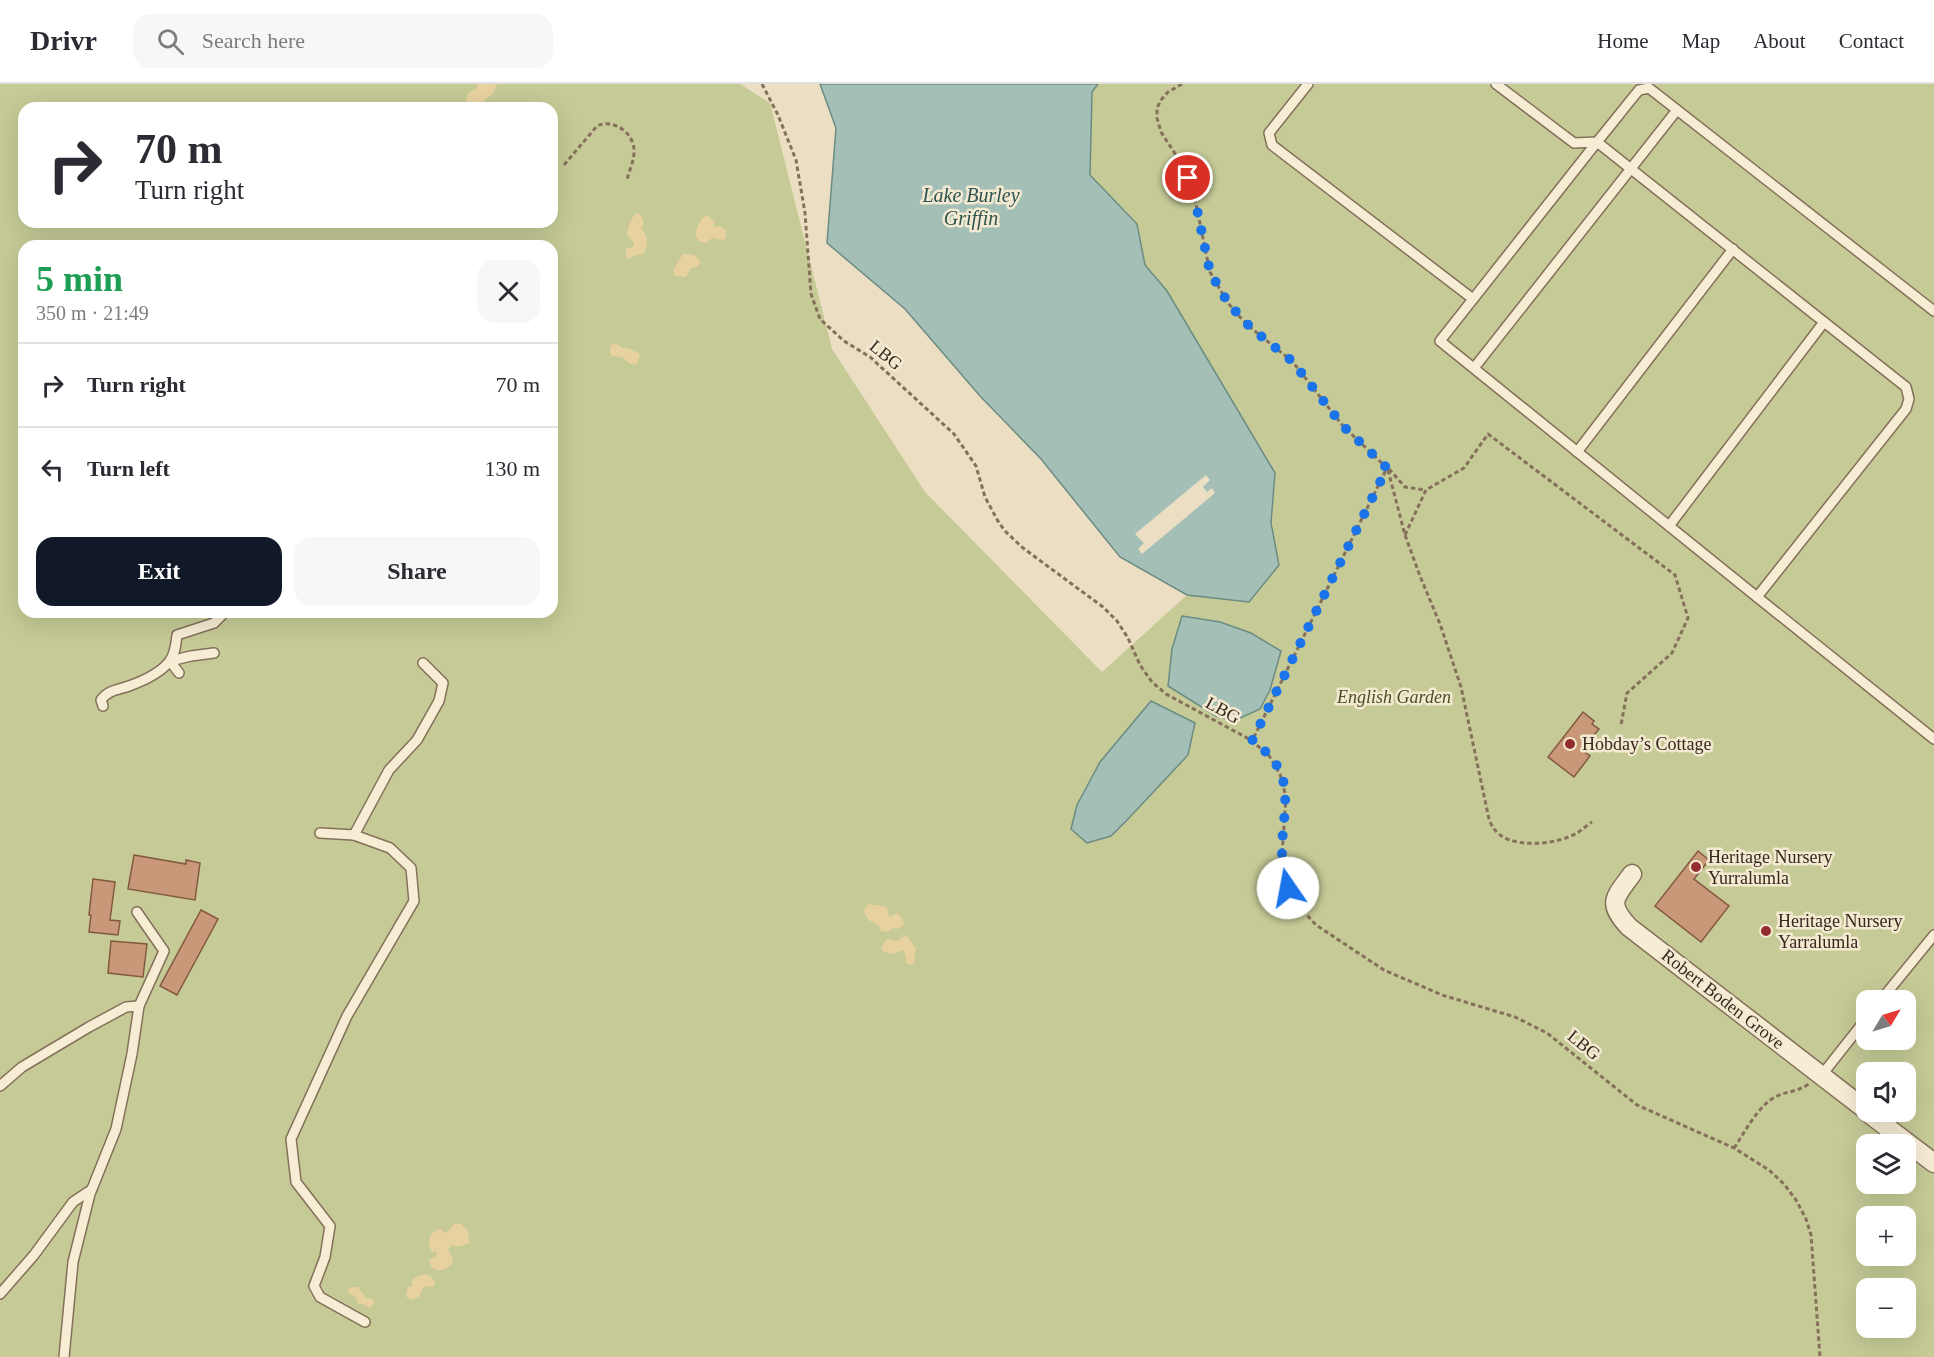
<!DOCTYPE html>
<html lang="en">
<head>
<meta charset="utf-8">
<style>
	body { margin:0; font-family:Georgia,serif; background:#f7f7f7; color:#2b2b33; height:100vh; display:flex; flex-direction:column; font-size:22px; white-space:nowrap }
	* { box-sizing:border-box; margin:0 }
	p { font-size:20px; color:#7c7c81 }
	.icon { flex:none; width:33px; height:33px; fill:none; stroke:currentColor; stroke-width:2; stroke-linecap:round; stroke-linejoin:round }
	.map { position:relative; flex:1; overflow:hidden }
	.panel { position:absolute; left:18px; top:156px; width:540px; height:378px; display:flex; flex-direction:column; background:#fff; border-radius:18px; box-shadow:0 6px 24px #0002 }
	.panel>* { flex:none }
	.banner { position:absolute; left:18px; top:18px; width:540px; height:126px; border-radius:18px; box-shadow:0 6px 24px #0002; background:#fff; color:#2b2b33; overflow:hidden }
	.needle { width:39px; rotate:52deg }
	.buttons { position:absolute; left:1856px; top:906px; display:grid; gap:12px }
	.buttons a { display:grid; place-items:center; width:60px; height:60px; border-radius:12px; background:#fff; box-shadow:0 6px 24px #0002; font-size:30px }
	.pin { position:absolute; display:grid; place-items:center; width:51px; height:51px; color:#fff; margin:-26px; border:3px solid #fff; border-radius:50%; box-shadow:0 2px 6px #0007 }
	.me { position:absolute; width:66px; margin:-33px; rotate:348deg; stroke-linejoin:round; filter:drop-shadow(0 0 4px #0008) }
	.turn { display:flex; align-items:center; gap:21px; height:126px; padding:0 18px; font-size:27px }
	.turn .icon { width:78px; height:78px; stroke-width:2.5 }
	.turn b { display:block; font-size:42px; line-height:51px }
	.round { display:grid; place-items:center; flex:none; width:63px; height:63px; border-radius:18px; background:#f7f7f7 }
	.overview { display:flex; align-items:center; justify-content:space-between; height:102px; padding:0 18px }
	h1 { font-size:36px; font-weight:600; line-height:45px; color:#1e9e55 }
	.button { display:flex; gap:12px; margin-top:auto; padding:12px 18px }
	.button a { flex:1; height:69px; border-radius:18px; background:#111827; color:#fff; font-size:24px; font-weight:600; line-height:69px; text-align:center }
	.button a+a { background:#f7f7f7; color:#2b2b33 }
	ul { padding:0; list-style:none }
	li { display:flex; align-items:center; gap:18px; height:84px; padding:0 18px; border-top:2px solid #e1e1e2 }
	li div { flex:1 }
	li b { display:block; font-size:22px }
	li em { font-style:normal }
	header { display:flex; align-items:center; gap:36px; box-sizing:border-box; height:84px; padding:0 30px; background:#fff; border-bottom:2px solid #e1e1e2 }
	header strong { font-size:28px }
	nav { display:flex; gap:33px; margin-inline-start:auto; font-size:21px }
	.search { width:420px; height:54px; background:#f7f7f7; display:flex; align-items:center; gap:15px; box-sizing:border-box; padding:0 21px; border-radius:18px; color:#7c7c81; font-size:22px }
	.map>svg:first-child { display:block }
	.green { fill:#c5ca96; fill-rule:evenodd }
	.sand { fill:#e7d29f }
	.water { fill:#a4bfb6; stroke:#6b8c83; stroke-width:1.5 }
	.pier { fill:#ecdec2 }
	.building { fill:#c99879; stroke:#835940; stroke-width:1.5 }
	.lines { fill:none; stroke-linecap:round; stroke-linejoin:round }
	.service-casing { stroke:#85705a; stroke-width:12 }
	.minor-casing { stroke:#85705a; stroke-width:21 }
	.path { stroke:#85705a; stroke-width:3; stroke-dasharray:4.5 3; stroke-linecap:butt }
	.service { stroke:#f7ecd4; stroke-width:9 }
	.minor { stroke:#f7ecd4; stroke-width:18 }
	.route { stroke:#1a73e8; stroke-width:10; stroke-dasharray:0 18 }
	.poi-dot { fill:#922c2f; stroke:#f4e9d1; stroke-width:2 }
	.labels { text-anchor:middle; stroke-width:5; stroke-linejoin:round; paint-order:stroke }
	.street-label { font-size:18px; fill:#35281d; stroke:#f4e9d1 }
	.park-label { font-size:18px; font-style:italic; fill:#475125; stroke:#f4e9d1 }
	.poi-label { font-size:18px; fill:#35281d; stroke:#f4e9d1; text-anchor:start }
	.water-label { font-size:20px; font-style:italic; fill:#2d5451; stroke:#f4e9d1 }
</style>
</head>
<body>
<header>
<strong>Drivr</strong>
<div class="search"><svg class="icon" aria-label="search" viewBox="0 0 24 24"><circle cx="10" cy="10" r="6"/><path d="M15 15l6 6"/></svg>Search here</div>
<nav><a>Home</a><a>Map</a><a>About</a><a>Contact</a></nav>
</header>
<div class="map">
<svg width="1934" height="1273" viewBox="0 0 1934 1273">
	<rect width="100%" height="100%" fill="#ecdec2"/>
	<path class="green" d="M 0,0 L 740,0 L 770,19 L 832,265 L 925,408 L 1102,588 L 1187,511 L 1249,518 L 1279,481 L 1271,439 L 1275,389 L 1167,207 L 1145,181 L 1137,140 L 1090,91 L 1092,8 L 1098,0 L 1934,0 L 1934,1273 L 0,1273 ZM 24,24 L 552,24 L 552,138 L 24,138 ZM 24,162 L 552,162 L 552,528 L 24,528 ZM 1866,916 L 1905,916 L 1905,956 L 1866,956 ZM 1866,988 L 1905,988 L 1905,1028 L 1866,1028 ZM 1866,1060 L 1905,1060 L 1905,1100 L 1866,1100 ZM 1866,1132 L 1905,1132 L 1905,1172 L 1866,1172 ZM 1866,1204 L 1905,1204 L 1905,1244 L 1866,1244 Z"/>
	<g class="sand">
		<polygon points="477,0 497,0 493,10 484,16 487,24 470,24 470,22 466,17 468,9 477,4"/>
		<path d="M 637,129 L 641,131 L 644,138 L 641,144 C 648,151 649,162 643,170 L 637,171 L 628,175 L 626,173 L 626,165 L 633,163 L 634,159 L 627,151 C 628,143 631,133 637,129 Z"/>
		<path d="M 707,131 L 714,137 L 714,143 L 720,142 L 726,147 L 726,154 L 723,156 L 712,154 L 706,159 L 699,157 L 696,153 C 695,145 700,135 707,131 Z"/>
		<polygon points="683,170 694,171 701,178 697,183 690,185 686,193 675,192 673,186"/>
		<polygon points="615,259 623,264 628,264 640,270 637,281 630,280 622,273 613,272 610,269 610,262"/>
		<path d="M 868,820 L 887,823 L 889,833 L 897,829 L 902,834 L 904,841 L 898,845 L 893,844 L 887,848 L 881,847 L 879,842 C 871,836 867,838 864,826 Z"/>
		<polygon points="907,852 916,864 914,879 911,881 907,880 904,866 894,870 884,868 881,863 887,855 898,857 902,853"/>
		<path d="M 454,1140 L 461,1140 C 468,1146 470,1150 469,1159 L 459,1163 L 452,1161 L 448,1165 L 453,1175 L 452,1180 C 444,1188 431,1190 429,1176 L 436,1172 L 437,1169 L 435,1167 L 432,1168 C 428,1160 428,1156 432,1149 L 440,1145 L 446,1149 Z"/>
		<polygon points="425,1190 430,1192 435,1198 435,1201 431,1203 424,1202 419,1213 410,1216 406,1212 408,1203 412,1202 412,1196 418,1192"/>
		<polygon points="352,1203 358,1203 366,1214 373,1215 374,1220 370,1224 363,1220 358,1220 356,1213 348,1209 349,1204"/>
	</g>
	<g class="water">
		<polygon points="820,0 1098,0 1092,8 1090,91 1137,140 1145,181 1167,207 1275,389 1271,439 1279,481 1249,518 1187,511 1120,473 1041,375 980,312 905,225 827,159 836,44"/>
		<polygon points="1182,532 1220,538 1251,549 1281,567 1270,606 1260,625 1234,637 1216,632 1168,602 1172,565"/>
		<polygon points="1151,617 1195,639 1188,671 1128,735 1111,752 1087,759 1071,745 1077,721 1100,678"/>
	</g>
	<polygon class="pier" points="1206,391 1210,396 1203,403 1207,408 1212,404 1215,409 1142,470 1138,465 1144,459 1135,450"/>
	<g class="building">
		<polygon points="1583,628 1594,637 1592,640 1599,645 1582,666 1590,672 1574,693 1548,673"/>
		<polygon points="1698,767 1709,776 1694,795 1729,822 1701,858 1655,822"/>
		<polygon points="134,771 186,780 186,776 200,779 195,816 128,805"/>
		<polygon points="93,795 115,798 110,836 120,837 118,851 89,848 91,831 89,831"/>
		<polygon points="201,826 218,835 177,911 160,902"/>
		<polygon points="111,857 147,860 143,893 108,889"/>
	</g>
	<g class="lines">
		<g class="service-casing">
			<g id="service">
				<polyline points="1308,0 1269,49 1272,61 1473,215"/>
				<path d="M 1496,0 L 1574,59 L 1597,58 L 1906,303 L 1909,315 L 1906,325 L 1757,513 L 1440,257 L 1597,58 C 1611,41 1625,23 1639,6 L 1649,4 L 1934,227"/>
				<polyline points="1474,284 1677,26"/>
				<polyline points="1577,368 1733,165"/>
				<polyline points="1669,442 1824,238"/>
				<polyline points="1757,513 1934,655"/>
				<polyline points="179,589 170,577 191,572 214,569"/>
				<path d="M 103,622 L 101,616 C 108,606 118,606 129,602 C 143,597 160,589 169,578 C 175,571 176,560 177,551 L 214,539 L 224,529"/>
				<polyline points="320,749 354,751 389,686 417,656 439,617 443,599 423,579"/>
				<polyline points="354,751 390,764 411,784 414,817 347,932 291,1055 296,1098 330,1142 325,1173 314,1202 320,1213 365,1238"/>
				<polyline points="1881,916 1934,851"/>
				<polyline points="1821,992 1866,935"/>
				<polyline points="0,1002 22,983 89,943 126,923 139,922"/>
				<polyline points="0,1210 34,1171 73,1118 91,1106"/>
				<polyline points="64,1273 73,1178 90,1110 116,1045 132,970 139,922 164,867 137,828"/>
			</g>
		</g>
		<g class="minor-casing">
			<g id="minor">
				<path d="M 1632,790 C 1615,814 1606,818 1629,843 L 1866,1026"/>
				<polyline points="1867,1028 1934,1079"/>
			</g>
		</g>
		<g class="path">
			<polyline points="762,0 778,31 796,76 805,129 811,210 820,235 844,257 870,273 954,350 976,382 985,413 999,439 1006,448 1023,464 1103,523 1117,537 1128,554 1140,581 1152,598 1166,610 1249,655 1268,670 1280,690 1286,713 1282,771 1283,788 1288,805 1295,818 1305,829 1316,841 1384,886 1442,911 1515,933 1547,949 1637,1021 1734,1064 1769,1086 1784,1100 1796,1116 1806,1135 1811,1151 1820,1273"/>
			<polyline points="1182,0 1168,8 1161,16 1157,24 1157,34 1161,48 1183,82 1193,106 1210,188 1228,219 1240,233 1251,244 1292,277 1343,342 1387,384 1252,657"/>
			<path d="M 564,81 L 597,42 C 613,34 635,49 634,68 C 634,77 629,87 627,96"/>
			<polyline points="1389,385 1405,403 1425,406"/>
			<path d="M 1388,386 L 1405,451 L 1420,492 L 1440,540 L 1461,603 L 1489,735 C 1491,741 1494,746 1499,750 C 1517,765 1558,760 1577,749 C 1582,746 1587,741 1592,738"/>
			<polyline points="1405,451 1426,406 1464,384 1488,350 1675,491 1688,534 1672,569 1627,609 1621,641"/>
			<path d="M 1734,1064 C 1745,1048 1759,1020 1777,1012 C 1788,1007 1797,1008 1809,1000"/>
		</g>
		<use href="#service" class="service"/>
		<use href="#minor" class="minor"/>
	</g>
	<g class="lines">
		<path class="route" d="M 1188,94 L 1193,106 L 1210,188 L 1228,219 L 1251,244 L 1292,277 L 1343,342 L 1387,384 L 1252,657 C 1301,690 1281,725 1282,772 C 1282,784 1285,794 1288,804"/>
	</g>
	<g class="poi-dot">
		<circle cx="1570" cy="660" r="6"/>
		<circle cx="1696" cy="783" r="6"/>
		<circle cx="1766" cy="847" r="6"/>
	</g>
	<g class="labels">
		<g class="street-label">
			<text transform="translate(886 271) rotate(39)" y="6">LBG</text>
			<text transform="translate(1223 626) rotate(29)" y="6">LBG</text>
			<text transform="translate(1723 915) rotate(38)" y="6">Robert Boden Grove</text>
			<text transform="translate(1584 961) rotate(39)" y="6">LBG</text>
		</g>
		<g class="park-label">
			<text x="1394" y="619">English Garden</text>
		</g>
		<g class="poi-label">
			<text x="1582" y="666">Hobday’s Cottage</text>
			<text x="1708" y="779">Heritage Nursery<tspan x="1708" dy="21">Yurralumla</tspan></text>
			<text x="1778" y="843">Heritage Nursery<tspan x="1778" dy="21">Yarralumla</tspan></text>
		</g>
		<g class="water-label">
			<text x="971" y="118">Lake Burley<tspan x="971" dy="23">Griffin</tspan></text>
		</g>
	</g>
</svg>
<div class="buttons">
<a><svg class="needle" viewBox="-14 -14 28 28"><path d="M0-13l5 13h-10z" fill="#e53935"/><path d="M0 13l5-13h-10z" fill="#7c7c81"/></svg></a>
<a><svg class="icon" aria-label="sound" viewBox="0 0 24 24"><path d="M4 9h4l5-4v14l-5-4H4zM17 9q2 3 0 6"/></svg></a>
<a><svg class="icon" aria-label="layers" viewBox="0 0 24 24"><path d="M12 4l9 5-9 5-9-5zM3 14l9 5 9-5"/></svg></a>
<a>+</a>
<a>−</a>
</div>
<div class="pin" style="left:1188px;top:94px;background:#d93025"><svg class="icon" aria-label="arrive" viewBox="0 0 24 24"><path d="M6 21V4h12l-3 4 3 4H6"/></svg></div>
<svg class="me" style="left:1288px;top:804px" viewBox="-20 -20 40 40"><circle r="19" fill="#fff"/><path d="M0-13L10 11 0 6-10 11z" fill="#1a73e8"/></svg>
<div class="banner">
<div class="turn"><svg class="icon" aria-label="right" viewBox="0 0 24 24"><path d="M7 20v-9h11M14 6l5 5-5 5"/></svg><div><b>70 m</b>Turn right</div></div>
</div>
<section class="panel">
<div class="overview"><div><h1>5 min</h1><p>350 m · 21:49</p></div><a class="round"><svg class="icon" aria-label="close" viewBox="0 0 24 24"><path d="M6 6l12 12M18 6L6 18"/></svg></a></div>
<ul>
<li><svg class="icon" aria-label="right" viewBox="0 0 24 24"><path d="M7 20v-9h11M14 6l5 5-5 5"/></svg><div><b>Turn right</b></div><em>70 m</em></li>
<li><svg class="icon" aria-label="left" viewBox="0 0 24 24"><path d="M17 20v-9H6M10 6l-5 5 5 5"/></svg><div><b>Turn left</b></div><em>130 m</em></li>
</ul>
<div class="button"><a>Exit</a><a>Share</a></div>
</section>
</div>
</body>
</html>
